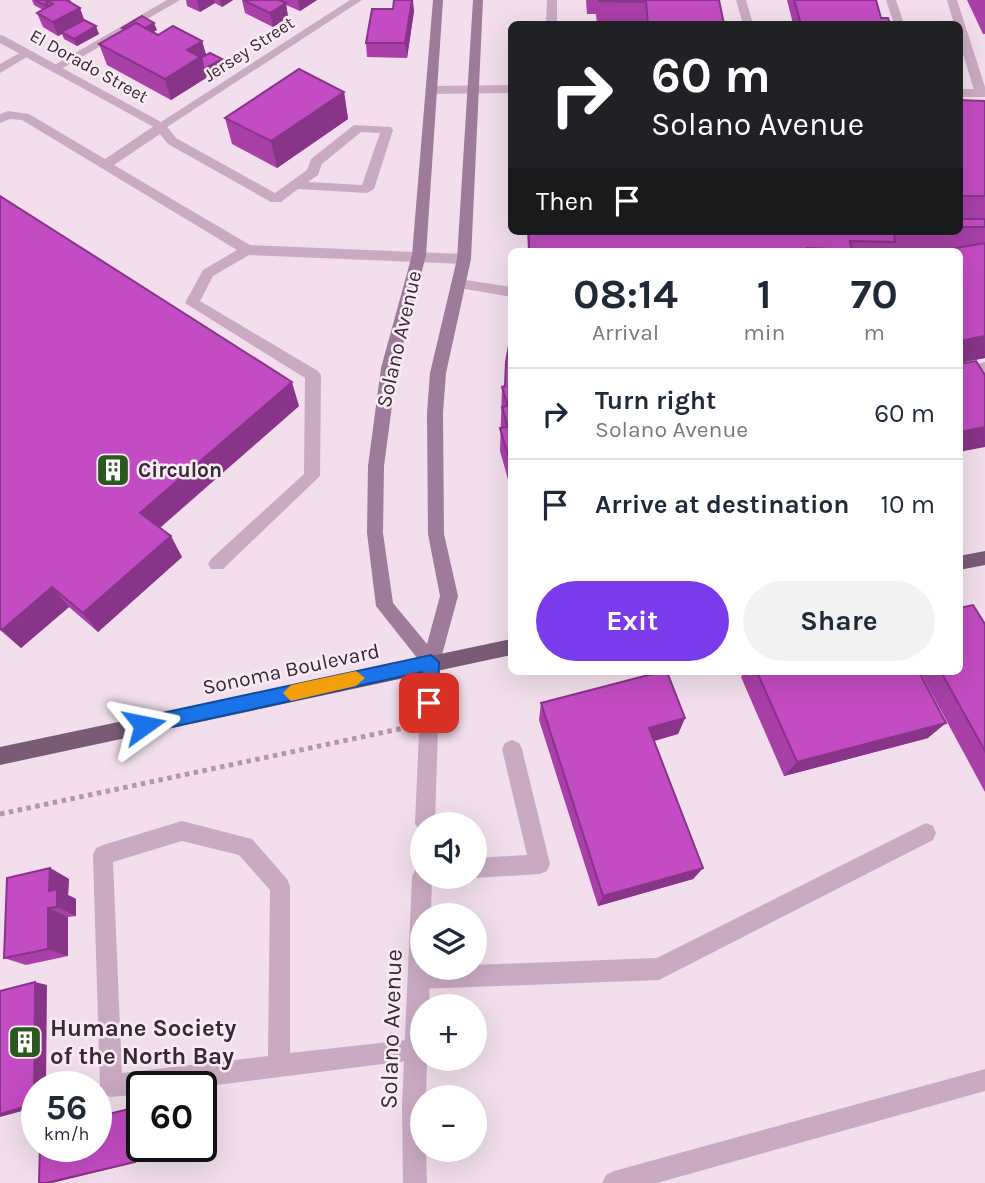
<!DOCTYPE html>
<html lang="en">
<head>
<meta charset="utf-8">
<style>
	body { margin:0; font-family:Karla,sans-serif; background:#f2f2f3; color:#1f2937; height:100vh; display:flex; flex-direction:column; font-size:26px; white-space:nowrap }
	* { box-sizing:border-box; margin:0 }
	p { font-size:23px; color:#747a83 }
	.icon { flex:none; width:38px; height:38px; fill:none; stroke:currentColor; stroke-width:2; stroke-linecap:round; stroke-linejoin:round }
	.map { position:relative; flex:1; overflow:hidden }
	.panel { position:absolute; left:508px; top:248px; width:455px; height:427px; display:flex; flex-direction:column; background:#fff; border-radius:10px; box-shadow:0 7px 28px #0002 }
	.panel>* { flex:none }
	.top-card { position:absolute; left:508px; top:21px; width:455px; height:214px; border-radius:10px; box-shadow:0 7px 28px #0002; background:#202124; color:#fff; overflow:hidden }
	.tools { position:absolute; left:410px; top:812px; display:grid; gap:14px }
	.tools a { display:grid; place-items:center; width:77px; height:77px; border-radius:50%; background:#fff; box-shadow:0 7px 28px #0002; font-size:35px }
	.speed { position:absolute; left:21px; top:1071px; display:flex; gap:14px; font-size:35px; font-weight:700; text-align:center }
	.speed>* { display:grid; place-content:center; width:91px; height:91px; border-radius:50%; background:#fff; box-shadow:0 7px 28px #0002; line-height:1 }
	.speed small { font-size:18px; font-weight:400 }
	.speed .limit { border:4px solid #111; border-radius:10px; background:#fff; color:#111 }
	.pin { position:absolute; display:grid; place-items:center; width:60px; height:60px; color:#fff; margin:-30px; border-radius:14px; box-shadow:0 4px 10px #0006 }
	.me { position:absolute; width:77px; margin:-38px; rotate:78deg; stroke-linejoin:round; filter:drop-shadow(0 0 5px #0008) }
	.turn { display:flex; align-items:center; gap:24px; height:147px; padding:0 28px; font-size:32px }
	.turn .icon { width:91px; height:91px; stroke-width:2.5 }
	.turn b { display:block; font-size:49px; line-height:60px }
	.then { display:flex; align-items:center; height:66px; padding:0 28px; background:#0003; gap:14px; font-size:26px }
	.eta { display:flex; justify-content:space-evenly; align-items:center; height:119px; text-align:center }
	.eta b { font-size:42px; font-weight:700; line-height:49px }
	.action { display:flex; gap:14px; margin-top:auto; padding:14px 28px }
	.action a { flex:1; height:80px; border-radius:42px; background:#7c3aed; color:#fff; font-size:28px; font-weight:700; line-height:80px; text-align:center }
	.action a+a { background:#f2f2f3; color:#1f2937 }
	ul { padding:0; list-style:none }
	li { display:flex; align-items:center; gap:21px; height:91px; padding:0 28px; border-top:2px solid #e0e1e3 }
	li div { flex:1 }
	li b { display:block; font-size:26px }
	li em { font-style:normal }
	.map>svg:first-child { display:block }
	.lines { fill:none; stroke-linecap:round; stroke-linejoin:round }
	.path { stroke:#b694b0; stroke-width:5; stroke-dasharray:4.5 4.5; stroke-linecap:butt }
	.service { fill:#caaac3; fill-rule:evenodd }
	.minor { fill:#caaac3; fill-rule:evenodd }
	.secondary { fill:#9e7b9a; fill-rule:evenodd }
	.primary { fill:#795b76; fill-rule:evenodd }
	.wall { fill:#a840a8 }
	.shaded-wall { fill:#883488 }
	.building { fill:#c34bc3; stroke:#883488; stroke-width:2 }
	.route { fill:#1a73e8; stroke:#114b97; stroke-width:2 }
	.slow { fill:#f59e0b }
	.labels { text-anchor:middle; stroke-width:5; stroke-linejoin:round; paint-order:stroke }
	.far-street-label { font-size:18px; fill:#382937; stroke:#faebf5 }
	.street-label { font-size:21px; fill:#382937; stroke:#faebf5 }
	.poi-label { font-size:21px; font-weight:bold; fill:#382937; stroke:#faebf5; text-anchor:start }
	.near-poi-label { font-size:24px; font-weight:bold; fill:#382937; stroke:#faebf5; text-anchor:start }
	.near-street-label { font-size:24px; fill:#382937; stroke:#faebf5 }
</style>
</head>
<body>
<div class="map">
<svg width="985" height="1183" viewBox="0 0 985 1183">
	<rect width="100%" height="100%" fill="#f2deec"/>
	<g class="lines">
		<polyline class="path" points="0,814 404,728"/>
		<g class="service">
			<polygon points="167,0 180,0 61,69 51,67"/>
			<polygon points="547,0 557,0 557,24 546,24"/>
			<polygon points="736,0 746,0 753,24 743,24"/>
			<polygon points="886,0 896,0 904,24 894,24"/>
			<polygon points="947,0 957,0 985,87 985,96 975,93 959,41 959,24 954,24"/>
			<polygon points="25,50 35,52 0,73 0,64"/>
			<path d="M 8,111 L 29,114 L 105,159 L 157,124 L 165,124 L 176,138 L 275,193 L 307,170 L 311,159 L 354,125 L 391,127 L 393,130 L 374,189 L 367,193 L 298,189 L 281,202 L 271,202 L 168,144 L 160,134 L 114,165 L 250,245 L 464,254 L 471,259 L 464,264 L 249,255 L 213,276 L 200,301 L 318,371 L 321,375 L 320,476 L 223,569 L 211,569 L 208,564 L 211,559 L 304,474 L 305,378 L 185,303 L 203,270 L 237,250 L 22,120 L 10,119 L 0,123 L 0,114 ZM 361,132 L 380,133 L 362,185 L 308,182 L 318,175 L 322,164 Z"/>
			<polygon points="459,279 511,287 511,297 454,287 452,284"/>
			<polygon points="985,362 985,374 959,379 959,367"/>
			<polygon points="512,740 519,743 522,749 550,864 547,871 540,874 474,878 470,877 474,877 474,858 527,855 502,749 505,743"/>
			<path d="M 182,821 L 252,839 L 287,879 L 290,886 L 290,1053 L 416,1039 L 422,1041 L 422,1059 L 201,1087 L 142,1087 L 142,1094 L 111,1097 L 103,1094 L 100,1086 L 93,855 L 96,848 L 103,845 ZM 182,841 L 239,855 L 270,890 L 268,1056 L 122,1073 L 113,862 Z"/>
			<polygon points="926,823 933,826 936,833 933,840 659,980 419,989 411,986 408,978 411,970 419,967 474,968 474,965 657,958"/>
		</g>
		<g class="minor">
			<polygon points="350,0 362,0 161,131 0,43 0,35 4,36 161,122"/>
			<polygon points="511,85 511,93 431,94 425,90 431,86"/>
			<rect x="959" y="89" width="26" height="8"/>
			<polygon points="431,654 437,656 440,662 435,824 422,824 422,833 415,824 422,662 425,656"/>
			<polygon points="422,867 422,877 432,877 431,915 422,915 422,968 430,968 429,1006 422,1006 422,1059 427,1059 426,1097 422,1097 422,1150 426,1150 427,1183 403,1183 402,1106 412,877 415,870"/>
			<polygon points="985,1069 985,1091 657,1183 602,1183 606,1175 614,1171"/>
		</g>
		<polygon class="secondary" points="433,0 443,0 426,255 397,368 384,466 383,533 393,603 427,644 440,596 428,534 427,413 430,373 457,259 473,0 483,0 471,259 446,373 443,413 444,534 458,596 440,662 437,668 431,670 425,668 376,606 367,533 368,466 381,368 412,255"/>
		<g class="primary">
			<polygon points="985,551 985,565 959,570 959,556"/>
			<polygon points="511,639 511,655 0,765 0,747"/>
		</g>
	</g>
	<g class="wall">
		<polygon points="32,0 70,0 84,20 99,34 77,46 64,39 62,34 58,36 43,27 37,13 43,10 34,5"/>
		<polygon points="186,0 233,0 222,7 215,3 200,12 187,6"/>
		<polygon points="242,0 317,0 300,11 286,5 288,17 273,27 245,13"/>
		<polygon points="394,0 413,0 414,11 407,58 367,57 366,43 393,9"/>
		<polygon points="586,0 719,0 724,24 597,24 596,14 587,14"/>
		<polygon points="787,0 876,0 881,18 890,24 793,24"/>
		<polygon points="967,0 985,0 985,34 983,34"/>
		<polygon points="122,28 157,30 153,32 158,35 202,41 206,55 223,66 206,76 206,78 171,100 107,65 99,44 123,31"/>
		<polygon points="344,92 348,119 277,168 232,144 225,118"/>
		<polygon points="959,100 985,101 985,358 959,363 959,252 528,252 527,231 959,231"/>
		<polygon points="0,196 299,406 160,528 182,557 98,632 69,607 21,648 0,630"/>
		<polygon points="511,334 511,490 500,451 502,387 505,386"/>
		<polygon points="985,624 985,792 920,672 959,672"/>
		<polygon points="744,672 919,672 928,738 784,776 741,677"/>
		<polygon points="541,703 685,718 678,734 654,741 703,868 693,879 598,906 539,720"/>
		<polygon points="50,868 69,879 68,895 76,899 76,916 68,917 68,956 26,965 4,958"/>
	</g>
	<g class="shaded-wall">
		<polygon points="197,0 214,0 215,3 200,12"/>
		<polygon points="220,0 233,0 222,7"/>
		<polygon points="298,0 317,0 300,11"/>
		<polygon points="412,0 414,11 407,58 405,43"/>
		<polygon points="286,3 288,17 273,27 270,13"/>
		<polygon points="80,8 85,22 61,32 62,34 58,36 53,22"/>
		<polygon points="154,23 157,30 137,41 135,34"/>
		<polygon points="96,26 99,34 77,46 74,39"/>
		<polygon points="202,41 208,61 203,64 206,78 171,100 165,79 187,50"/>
		<polygon points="222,59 223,66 206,77 204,69"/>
		<polygon points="344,92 348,119 277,168 271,141"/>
		<polygon points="985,336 985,358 959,363 959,341"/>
		<polygon points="292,382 299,406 152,534 140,513"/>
		<polygon points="985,427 985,447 959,452 959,432"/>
		<polygon points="171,536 182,557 98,632 83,613"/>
		<polygon points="52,587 69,607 21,648 2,630"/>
		<polygon points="685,718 678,734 643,744 649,728"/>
		<polygon points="946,723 928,738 784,776 797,762"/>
		<polygon points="50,868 69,879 68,895 76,899 76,916 57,907 49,891"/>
		<polygon points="703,868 693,879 598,906 603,896"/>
		<polygon points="48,908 68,917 68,956 48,949"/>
		<polygon points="35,982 47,985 46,1087 37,1087 37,1107 0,1117 0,1114"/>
		<polygon points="133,1108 142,1108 142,1146 144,1146 145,1160 52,1183 46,1183"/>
	</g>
	<g class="building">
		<polygon points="35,0 45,0 48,6 47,6"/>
		<polygon points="46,0 66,0 80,8 53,22 37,13 53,4"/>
		<polygon points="243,0 279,0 286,3 270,13"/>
		<polygon points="394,0 412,0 405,43 366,43 372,9 393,9"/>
		<polygon points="599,0 719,0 724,24 648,24 646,2 599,1"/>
		<polygon points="794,0 876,0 881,18 888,18 890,24 801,24"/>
		<polygon points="142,16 154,23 145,28 136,23 125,29 122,28"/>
		<polygon points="84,20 96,26 74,39 61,32"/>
		<polygon points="136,23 158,35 173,26 202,41 187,50 200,57 165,79 99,44"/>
		<polygon points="210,53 222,59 204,69 201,58"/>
		<polygon points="299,69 344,92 271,141 225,118"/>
		<polygon points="959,100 985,101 985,196 959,196"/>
		<polygon points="0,196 292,382 140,513 171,536 83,613 52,587 2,630 0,628"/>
		<rect x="959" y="219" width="26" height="8"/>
		<polygon points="529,231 938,231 940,234 894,234 895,242 850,241 852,250 807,248 807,252 529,252"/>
		<polygon points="985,243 985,336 959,341 959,252 932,252"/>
		<polygon points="511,334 511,465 500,428 508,427 502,407 508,406 502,387 505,386 506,362"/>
		<polygon points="976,361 985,375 985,427 959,432 959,364"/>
		<polygon points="973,605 985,624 985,751 941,672 959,672 959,608"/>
		<polygon points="660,672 667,672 685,718 649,728 703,868 603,896 541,703"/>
		<polygon points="757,672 919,672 946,723 797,762"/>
		<polygon points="50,868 49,891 57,889 57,907 48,908 48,949 4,958 7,878"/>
		<polygon points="35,982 34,1104 0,1114 0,991"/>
		<polygon points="133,1108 135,1162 46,1183 39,1183 40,1146 96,1146 96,1117"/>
	</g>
	<polygon class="route" points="431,655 439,662 438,703 429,711 421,703 422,672 144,733 136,725 144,717"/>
	<polygon class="slow" points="356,671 365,678 356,686 291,701 283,693 291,685"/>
	<defs>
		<g id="building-square" transform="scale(1.75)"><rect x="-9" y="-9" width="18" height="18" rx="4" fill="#2a5920" stroke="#faebf5"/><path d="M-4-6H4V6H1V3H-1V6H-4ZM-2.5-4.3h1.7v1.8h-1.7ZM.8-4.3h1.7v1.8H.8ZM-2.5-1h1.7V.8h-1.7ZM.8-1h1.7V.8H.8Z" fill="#fff"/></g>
	</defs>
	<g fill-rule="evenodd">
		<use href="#building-square" x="113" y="470"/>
		<use href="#building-square" x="25" y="1042"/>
	</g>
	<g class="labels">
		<g class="far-street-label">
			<text transform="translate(249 49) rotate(-33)" y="6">Jersey Street</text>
			<text transform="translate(89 66) rotate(29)" y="6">El Dorado Street</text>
		</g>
		<g class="street-label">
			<text transform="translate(399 339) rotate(-77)" y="7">Solano Avenue</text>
			<text transform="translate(291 669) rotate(-12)" y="7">Sonoma Boulevard</text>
		</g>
		<g class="poi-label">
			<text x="138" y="477">Circulon</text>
		</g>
		<g class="near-poi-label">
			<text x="50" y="1036">Humane Society<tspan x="50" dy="28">of the North Bay</tspan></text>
		</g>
		<g class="near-street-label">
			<text transform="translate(391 1029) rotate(-88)" y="8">Solano Avenue</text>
		</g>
	</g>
</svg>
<div class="tools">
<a><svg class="icon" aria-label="sound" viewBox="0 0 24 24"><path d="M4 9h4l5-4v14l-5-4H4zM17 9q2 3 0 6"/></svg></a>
<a><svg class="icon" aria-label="layers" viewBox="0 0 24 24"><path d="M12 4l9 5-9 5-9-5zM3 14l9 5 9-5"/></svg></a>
<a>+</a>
<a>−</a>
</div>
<div class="speed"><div>56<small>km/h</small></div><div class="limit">60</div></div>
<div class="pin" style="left:429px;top:703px;background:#d93025"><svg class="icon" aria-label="arrive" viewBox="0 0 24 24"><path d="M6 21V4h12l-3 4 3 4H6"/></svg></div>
<svg class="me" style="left:144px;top:725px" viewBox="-20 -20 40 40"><path d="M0-17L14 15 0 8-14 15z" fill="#1a73e8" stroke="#fff" stroke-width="4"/></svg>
<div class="top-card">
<div class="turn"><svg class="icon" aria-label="right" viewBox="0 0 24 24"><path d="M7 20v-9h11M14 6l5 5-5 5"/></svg><div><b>60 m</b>Solano Avenue</div></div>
<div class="then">Then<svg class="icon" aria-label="arrive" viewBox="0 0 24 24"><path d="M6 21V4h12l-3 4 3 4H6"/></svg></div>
</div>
<section class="panel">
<div class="eta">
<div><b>08:14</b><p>Arrival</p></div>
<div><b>1</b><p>min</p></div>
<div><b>70</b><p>m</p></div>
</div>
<ul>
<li><svg class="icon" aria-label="right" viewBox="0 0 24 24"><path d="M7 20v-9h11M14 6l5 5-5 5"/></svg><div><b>Turn right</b><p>Solano Avenue</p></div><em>60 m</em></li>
<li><svg class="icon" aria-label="arrive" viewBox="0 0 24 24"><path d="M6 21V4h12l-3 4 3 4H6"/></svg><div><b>Arrive at destination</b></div><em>10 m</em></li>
</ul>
<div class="action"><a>Exit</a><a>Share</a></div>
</section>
</div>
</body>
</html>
